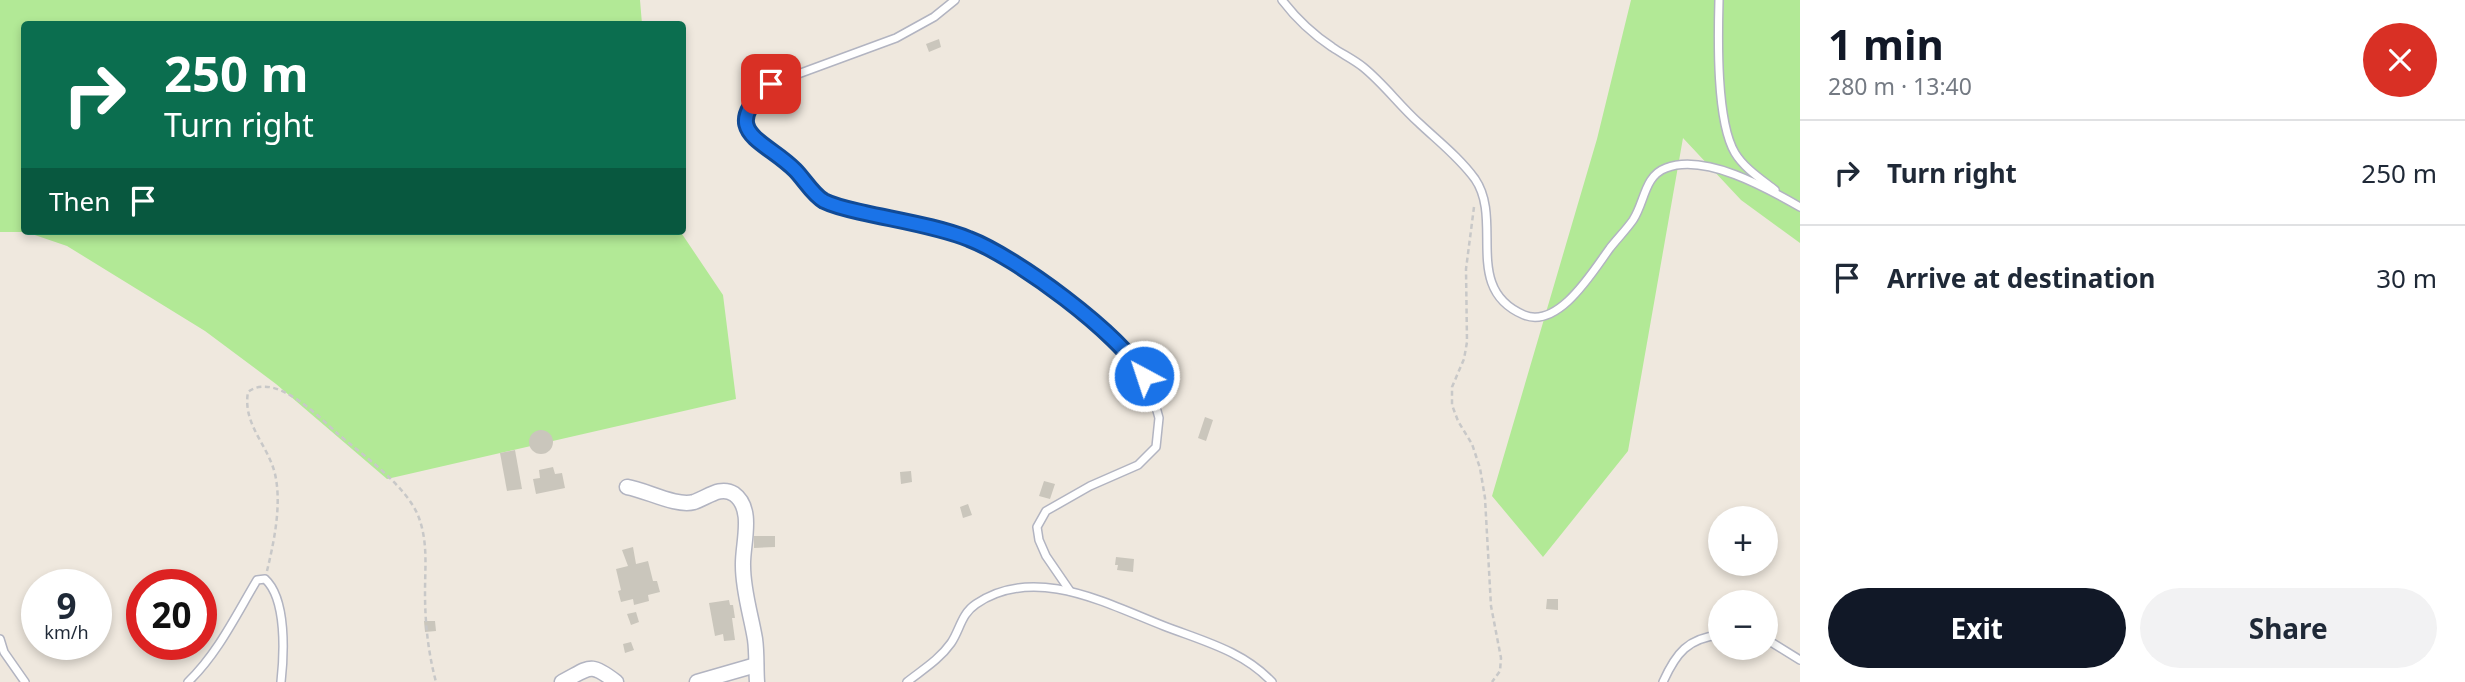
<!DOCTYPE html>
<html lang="en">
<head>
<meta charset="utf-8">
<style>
	body { margin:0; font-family:"Noto Sans",sans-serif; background:#f2f2f3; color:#1f2937; height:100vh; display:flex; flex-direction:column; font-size:26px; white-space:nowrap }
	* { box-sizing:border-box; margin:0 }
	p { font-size:23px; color:#747a83 }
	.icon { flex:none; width:38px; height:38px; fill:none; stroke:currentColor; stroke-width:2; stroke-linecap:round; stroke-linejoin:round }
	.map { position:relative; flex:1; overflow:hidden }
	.sheet { display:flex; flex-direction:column; background:#fff; width:665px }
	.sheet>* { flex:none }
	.guide { position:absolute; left:21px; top:21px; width:665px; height:214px; border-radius:7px; box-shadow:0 4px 10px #0003; background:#0b6e4f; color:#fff; overflow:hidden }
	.fabs { position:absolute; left:1708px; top:506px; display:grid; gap:14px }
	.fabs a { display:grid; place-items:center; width:70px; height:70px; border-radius:50%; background:#fff; box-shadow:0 4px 10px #0003; font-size:35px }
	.speed { position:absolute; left:21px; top:569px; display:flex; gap:14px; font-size:35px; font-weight:700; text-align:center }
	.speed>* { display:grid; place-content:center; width:91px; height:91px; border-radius:50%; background:#fff; box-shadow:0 4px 10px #0003; line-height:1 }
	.speed small { font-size:18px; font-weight:400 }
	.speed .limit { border:10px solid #d22; background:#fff; color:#111 }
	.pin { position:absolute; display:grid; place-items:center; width:60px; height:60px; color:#fff; margin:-30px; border-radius:14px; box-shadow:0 4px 10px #0006 }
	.me { position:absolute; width:77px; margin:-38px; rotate:320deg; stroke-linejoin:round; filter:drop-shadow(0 0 5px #0008) }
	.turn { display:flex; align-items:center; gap:24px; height:147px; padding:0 28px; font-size:32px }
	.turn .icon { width:91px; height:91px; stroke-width:2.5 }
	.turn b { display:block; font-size:49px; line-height:60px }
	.then { display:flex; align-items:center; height:66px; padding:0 28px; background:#0003; gap:14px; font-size:26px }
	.round { display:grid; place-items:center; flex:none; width:74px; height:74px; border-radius:37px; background:#f2f2f3 }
	.head { display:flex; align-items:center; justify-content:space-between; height:119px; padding:0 28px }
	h1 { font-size:42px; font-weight:700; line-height:52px; color:#111827 }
	.action { display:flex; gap:14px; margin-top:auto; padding:14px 28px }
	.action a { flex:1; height:80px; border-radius:42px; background:#111827; color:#fff; font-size:28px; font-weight:700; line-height:80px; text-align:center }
	.action a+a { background:#f2f2f3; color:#1f2937 }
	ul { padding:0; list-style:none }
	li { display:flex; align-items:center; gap:21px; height:105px; padding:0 28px; border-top:2px solid #e0e1e3 }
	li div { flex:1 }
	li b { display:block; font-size:26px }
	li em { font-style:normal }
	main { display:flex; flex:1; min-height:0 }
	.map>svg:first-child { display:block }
	.green { fill:#b2e996 }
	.building { fill:#cac6bc }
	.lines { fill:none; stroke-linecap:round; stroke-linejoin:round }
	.service-casing { stroke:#b2b4c1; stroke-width:10 }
	.minor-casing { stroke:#b2b4c1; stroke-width:17 }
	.path { stroke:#c8c8c8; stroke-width:2.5; stroke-dasharray:5 3.5; stroke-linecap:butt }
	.service { stroke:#fff; stroke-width:7 }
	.minor { stroke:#fff; stroke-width:14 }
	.route-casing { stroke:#114b97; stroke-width:18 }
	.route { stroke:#1a73e8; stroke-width:12 }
</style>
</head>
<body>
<main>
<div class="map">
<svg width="1800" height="682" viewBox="0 0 1800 682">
	<rect width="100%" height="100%" fill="#efe8de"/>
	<g class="green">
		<polygon points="0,0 640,0 642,24 24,24 24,231 680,231 723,295 736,399 387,479 276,384 205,331 67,246 26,232 0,232"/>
		<polygon points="1631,0 1800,0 1800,243 1741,200 1683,138 1628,451 1543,557 1492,496 1597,139"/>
	</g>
	<g class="building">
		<polygon points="939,39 941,47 929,52 926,44"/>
		<polygon points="1205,417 1213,420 1206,441 1198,438"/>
		<circle cx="541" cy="442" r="12"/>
		<polygon points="515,450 522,489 507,491 500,453"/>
		<polygon points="553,467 555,474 562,473 565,488 536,494 533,479 540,478 539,470"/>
		<polygon points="911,471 912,482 901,484 900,472"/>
		<polygon points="1044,481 1055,484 1050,499 1039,496"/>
		<polygon points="968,504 972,515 963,518 960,507"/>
		<polygon points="754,536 775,536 775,547 754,548"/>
		<polygon points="633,547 636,564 648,561 653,581 657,581 660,592 648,595 649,601 634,605 633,599 621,602 618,591 621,590 616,569 628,566 622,550"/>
		<polygon points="1116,557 1134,559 1133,572 1117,570 1118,565 1115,565"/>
		<polygon points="1547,599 1558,599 1558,610 1546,609"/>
		<polygon points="729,600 730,605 733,605 735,618 732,618 735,640 724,641 723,634 715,636 709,603"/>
		<polygon points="636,612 639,622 631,625 627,614"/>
		<polygon points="424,621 435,621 436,631 425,632"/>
		<polygon points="631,642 634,650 625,653 623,644"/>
		<polygon points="57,644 84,644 84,652 58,654"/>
	</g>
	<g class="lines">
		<g class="service-casing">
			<g id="service">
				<polyline points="955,0 934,17 896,38 771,84 756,99 749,112 746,121 747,127 761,146 794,168 822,200 968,238 1011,260 1072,304 1136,363 1151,389 1159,418 1156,447 1138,465 1090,486 1046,511 1037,527 1039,540 1046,556 1070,591"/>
				<path d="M 1282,0 C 1295,17 1314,35 1332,47 C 1342,54 1353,59 1363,67 C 1384,84 1399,105 1419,123 C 1438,141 1459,157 1475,179 C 1504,221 1462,289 1524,315 C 1559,329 1593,271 1610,248 C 1617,239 1626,230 1633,220 C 1645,202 1644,176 1666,168 C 1705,153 1767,188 1800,207"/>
				<path d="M 1719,0 C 1718,37 1716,121 1735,153 C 1744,168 1761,179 1775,190"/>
				<polyline points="0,639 4,652 25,682"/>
				<polyline points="1766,639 1800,660"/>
				<path d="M 188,682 C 218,653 236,615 257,580 L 265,579 C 287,599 284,655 281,682"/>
				<path d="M 907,682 C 922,670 939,660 951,643 C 960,630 961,614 976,604 C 1035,564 1107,604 1164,626 C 1203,641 1243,651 1272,682"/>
				<path d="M 1663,682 C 1676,653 1688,638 1720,635"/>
			</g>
		</g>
		<g class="minor-casing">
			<g id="minor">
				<path d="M 627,487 C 646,490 676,507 694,502 C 707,498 720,485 734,494 C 755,509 742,545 743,566 C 743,591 751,615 755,639 C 757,653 756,668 757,682"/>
				<path d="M 562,682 C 590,668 589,661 616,682"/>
				<polyline points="697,682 756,665"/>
			</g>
		</g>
		<g class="path">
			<polyline points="1474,207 1466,269 1467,342 1464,359 1452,387 1452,405 1458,421 1472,444 1480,468 1485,498 1491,606 1501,658 1500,671 1492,682"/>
			<path d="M 267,571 C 274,542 281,508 276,479 C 271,447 242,426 248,392 C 275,371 319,417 338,434 C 363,455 408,487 419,518 C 428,543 425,567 425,592 C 425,623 428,652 436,682"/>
		</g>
		<use href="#service" class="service"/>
		<use href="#minor" class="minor"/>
	</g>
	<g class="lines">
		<g class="route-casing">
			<path id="route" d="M 771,84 C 716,132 764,139 795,170 C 804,179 813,195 824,201 C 836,207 852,210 865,213 C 896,220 940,227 969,239 C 1016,257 1119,333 1144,376"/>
		</g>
		<use href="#route" class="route"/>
	</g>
</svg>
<div class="fabs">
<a>+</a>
<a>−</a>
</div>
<div class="speed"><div>9<small>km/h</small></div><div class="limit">20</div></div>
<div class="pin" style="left:771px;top:84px;background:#d93025"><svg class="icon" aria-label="arrive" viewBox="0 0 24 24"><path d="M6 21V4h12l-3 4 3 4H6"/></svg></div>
<svg class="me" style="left:1144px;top:376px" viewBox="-20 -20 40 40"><circle r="17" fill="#1a73e8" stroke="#fff" stroke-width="3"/><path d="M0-11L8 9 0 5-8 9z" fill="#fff"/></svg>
<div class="guide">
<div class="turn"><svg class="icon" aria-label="right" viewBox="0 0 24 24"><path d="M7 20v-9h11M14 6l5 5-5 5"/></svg><div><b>250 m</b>Turn right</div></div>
<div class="then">Then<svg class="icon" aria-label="arrive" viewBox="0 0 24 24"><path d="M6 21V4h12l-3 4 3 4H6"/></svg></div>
</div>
</div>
<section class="sheet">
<div class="head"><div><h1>1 min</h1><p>280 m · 13:40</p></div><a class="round" style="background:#d93025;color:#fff"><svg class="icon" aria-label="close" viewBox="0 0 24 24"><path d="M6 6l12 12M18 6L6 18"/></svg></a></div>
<ul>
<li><svg class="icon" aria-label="right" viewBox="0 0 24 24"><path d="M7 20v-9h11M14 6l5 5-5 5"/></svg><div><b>Turn right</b></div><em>250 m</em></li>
<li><svg class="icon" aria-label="arrive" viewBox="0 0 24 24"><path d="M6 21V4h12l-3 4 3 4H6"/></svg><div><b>Arrive at destination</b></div><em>30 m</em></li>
</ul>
<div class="action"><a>Exit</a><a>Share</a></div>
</section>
</main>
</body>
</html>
